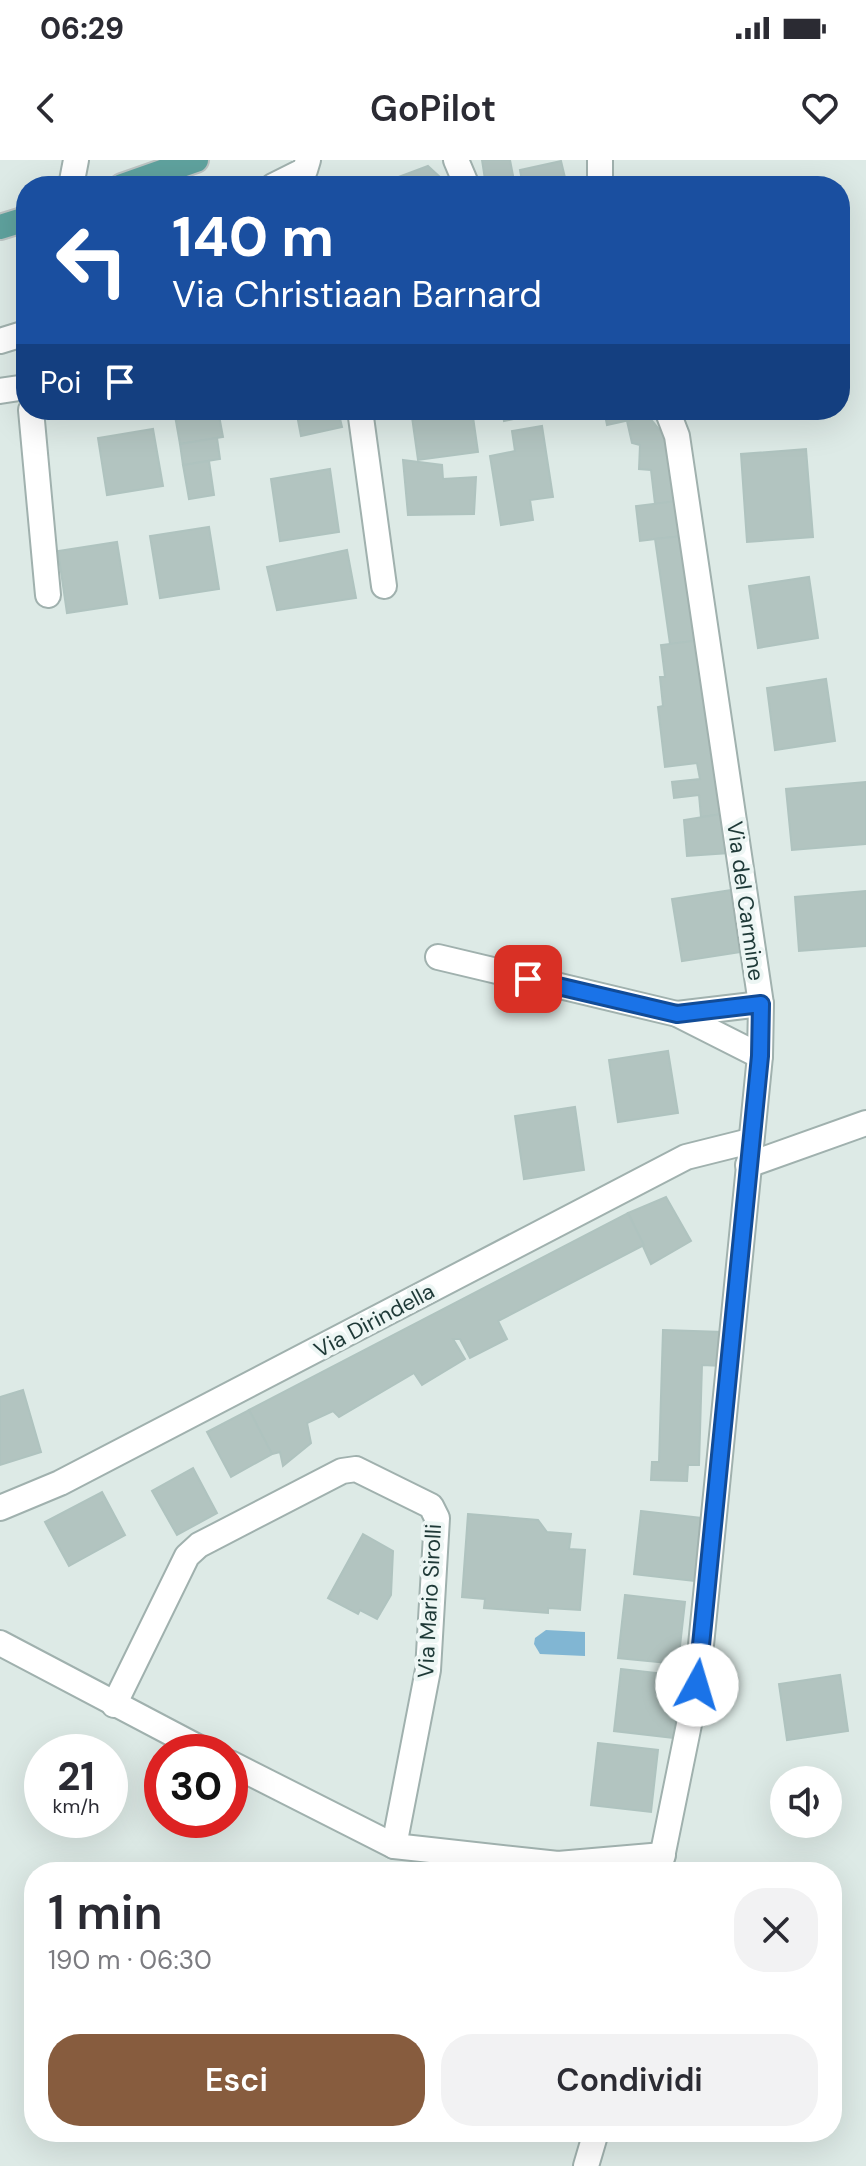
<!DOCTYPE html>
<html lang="it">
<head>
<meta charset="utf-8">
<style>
	body { margin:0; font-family:"DM Sans",sans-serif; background:#f2f2f3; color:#2b2b33; height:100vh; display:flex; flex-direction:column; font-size:30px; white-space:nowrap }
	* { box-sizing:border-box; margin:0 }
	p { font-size:26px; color:#7c7c81 }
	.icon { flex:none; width:44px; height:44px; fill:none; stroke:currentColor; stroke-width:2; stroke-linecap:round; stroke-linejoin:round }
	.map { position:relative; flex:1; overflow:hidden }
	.side { position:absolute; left:24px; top:1702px; width:818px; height:280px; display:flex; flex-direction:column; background:#fff; border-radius:32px; box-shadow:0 8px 32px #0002 }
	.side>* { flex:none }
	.top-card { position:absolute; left:16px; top:16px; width:834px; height:244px; border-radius:32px; box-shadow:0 8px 32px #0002; background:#1a4fa0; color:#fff; overflow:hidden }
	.controls { position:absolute; left:770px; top:1606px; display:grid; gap:16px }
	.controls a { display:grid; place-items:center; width:72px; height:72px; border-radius:50%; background:#fff; box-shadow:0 8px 32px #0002; font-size:40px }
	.speed { position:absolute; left:24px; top:1574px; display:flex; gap:16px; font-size:40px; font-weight:700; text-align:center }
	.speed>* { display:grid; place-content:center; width:104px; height:104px; border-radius:50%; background:#fff; box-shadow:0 8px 32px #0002; line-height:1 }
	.speed small { font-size:20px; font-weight:400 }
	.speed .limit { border:12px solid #d22; background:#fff; color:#111 }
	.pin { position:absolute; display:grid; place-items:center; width:68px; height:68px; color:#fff; margin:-34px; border-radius:16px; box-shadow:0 4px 12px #0006 }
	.me { position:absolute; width:88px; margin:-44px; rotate:6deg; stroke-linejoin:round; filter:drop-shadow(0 0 6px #0008) }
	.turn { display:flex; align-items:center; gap:28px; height:168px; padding:0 24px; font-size:36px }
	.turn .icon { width:104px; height:104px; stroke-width:2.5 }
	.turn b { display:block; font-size:56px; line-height:68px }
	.then { display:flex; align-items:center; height:76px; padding:0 24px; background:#0003; gap:16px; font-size:30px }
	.round { display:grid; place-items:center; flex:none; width:84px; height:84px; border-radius:32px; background:#f2f2f3 }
	.overview { display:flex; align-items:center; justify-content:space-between; height:136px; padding:0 24px }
	h1 { font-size:48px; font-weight:600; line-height:60px }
	.cta { display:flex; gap:16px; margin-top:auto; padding:16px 24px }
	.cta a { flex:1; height:92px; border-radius:32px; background:#875c3e; color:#fff; font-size:32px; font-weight:600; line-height:92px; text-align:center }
	.cta a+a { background:#f2f2f3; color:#2b2b33 }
	.status { display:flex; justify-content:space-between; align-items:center; height:56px; padding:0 40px; background:#fff; direction:ltr }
	.status svg { height:22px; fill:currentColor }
	header { display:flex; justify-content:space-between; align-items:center; height:104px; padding:0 24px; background:#fff; font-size:36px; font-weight:600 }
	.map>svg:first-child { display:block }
	.water { fill:#81b6d3 }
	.building { fill:#b2c4c0; stroke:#afc3bf; stroke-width:2 }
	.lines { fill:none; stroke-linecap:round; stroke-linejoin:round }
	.minor-casing { stroke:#a0b1ae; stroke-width:28 }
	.major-casing { stroke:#bcc4c3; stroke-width:28 }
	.minor { stroke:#fff; stroke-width:24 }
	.major { stroke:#5fa29e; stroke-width:24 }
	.route-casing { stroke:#114b97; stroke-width:20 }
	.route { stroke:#1a73e8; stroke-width:14 }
	.labels { text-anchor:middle; stroke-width:8; stroke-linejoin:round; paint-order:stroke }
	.street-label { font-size:22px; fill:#1e3937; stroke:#edf6f4 }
</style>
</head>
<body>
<div class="status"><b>06:29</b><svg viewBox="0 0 49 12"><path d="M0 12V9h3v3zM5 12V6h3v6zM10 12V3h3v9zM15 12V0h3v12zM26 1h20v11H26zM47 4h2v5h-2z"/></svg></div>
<header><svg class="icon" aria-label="back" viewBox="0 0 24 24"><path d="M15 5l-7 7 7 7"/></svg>GoPilot<svg class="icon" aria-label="heart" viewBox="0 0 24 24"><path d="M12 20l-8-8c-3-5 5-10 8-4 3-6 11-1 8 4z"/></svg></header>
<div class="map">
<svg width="866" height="2006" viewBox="0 0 866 2006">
	<rect width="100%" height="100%" fill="#ddeae6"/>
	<polygon class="water" points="546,1470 585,1472 585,1496 540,1494 534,1484 535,1478"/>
	<g class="building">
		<polygon points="482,0 510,0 515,26 486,26"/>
		<polygon points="561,1 567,26 523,26 520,10"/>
		<polygon points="428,6 441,18 438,26 387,26 385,22"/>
		<polygon points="174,250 218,250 223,277 180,284"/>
		<polygon points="296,250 338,250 342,267 301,276"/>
		<polygon points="411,250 472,250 478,292 418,300"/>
		<polygon points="502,250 545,250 546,252 504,261"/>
		<polygon points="604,250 647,250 648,256 607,265"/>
		<polygon points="648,256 667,279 677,341 655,344 651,310 639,309 640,285 632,283 627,261"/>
		<polygon points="542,266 553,337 530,340 533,360 501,365 490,296 515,291 512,271"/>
		<polygon points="153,269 163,326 107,335 98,278"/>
		<polygon points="217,278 220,299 183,305 180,284"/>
		<polygon points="806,289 813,377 747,382 741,294"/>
		<polygon points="403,300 442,305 443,319 476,317 474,354 408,355"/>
		<polygon points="209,301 214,335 189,339 183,305"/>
		<polygon points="330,309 339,372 280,381 271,319"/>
		<polygon points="677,341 682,376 640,381 636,346"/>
		<polygon points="209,367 219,429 160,438 150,376"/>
		<polygon points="682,376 701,480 670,484 655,379"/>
		<polygon points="117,382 127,444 67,453 58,391"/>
		<polygon points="347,390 356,438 277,450 267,407"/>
		<polygon points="809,417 818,478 758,488 749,426"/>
		<polygon points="701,480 722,654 701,657 699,635 674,638 672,622 700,619 697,603 665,607 658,547 663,546 660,517 665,517 661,485"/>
		<polygon points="826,519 835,581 775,590 767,528"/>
		<polygon points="866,622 866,684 792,690 786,629"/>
		<polygon points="722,654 729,693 687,696 684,660"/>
		<polygon points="732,730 741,792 682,801 672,739"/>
		<polygon points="866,731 866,786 799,791 795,737"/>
		<polygon points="668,891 678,953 618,962 609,900"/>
		<polygon points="575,947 584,1010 524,1019 515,956"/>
		<polygon points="666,1037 691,1081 651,1104 628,1053"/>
		<polygon points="628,1053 644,1085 498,1161 507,1179 470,1198 460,1179 453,1179 465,1199 422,1225 414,1213 339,1257 333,1251 307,1263 311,1283 283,1306 280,1292 272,1294 249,1250"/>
		<polygon points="663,1170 723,1172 722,1206 702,1205 699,1305 688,1305 687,1321 651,1320 652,1302 659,1302"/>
		<polygon points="23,1230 41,1292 0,1305 0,1237"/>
		<polygon points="249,1250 272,1294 231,1317 207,1272"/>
		<polygon points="193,1308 217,1353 177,1375 152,1331"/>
		<polygon points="102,1332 125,1375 69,1406 45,1362"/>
		<polygon points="641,1351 701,1358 694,1421 634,1414"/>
		<polygon points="468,1354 538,1360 547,1372 571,1374 569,1389 585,1390 580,1450 548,1448 548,1453 484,1448 485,1439 462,1437"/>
		<polygon points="363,1374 393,1391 391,1435 377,1459 360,1450 358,1454 328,1438"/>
		<polygon points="625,1435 685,1442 678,1504 618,1498"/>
		<polygon points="621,1509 681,1516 673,1578 614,1571"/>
		<polygon points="840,1515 848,1571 787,1580 779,1524"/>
		<polygon points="598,1583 658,1590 651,1652 591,1645"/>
	</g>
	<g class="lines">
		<g class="minor-casing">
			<g id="minor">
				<polyline points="456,0 467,26"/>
				<polyline points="600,0 600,26"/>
				<polyline points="71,26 76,0"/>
				<polyline points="273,26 305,10 308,0"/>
				<polyline points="0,181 26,173"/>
				<polyline points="0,231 26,227"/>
				<polyline points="31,250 48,435"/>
				<polyline points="360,250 384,426"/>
				<polyline points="438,797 677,854 760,896"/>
				<polyline points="677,854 761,844"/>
				<polyline points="748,1005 866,963"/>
				<polyline points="0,1348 60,1323 686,997 750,981"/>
				<polyline points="0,1483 207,1592"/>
				<polyline points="114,1545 187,1396 199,1385 342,1311 356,1309 431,1346 437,1358 428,1510 394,1686"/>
				<polyline points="230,1603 394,1686 558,1704 663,1695"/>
				<polyline points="659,1712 697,1525 760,896 761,844 677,276 667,250"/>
				<polyline points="586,2006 596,1972"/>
			</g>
		</g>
		<g class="major-casing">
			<g id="major">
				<polyline points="122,26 196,0"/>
				<polyline points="0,67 26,59"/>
			</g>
		</g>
		<use href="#minor" class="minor"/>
		<use href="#major" class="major"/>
	</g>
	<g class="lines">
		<g class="route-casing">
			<polyline id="route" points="528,819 677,854 761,844 760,896 697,1525"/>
		</g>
		<use href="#route" class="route"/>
	</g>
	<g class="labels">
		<g class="street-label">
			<text transform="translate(746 741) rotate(82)" y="8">Via del Carmine</text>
			<text transform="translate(374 1160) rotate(-28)" y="8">Via Dirindella</text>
			<text transform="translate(429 1441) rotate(-87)" y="8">Via Mario Sirolli</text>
		</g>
	</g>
</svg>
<div class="controls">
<a><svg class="icon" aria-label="sound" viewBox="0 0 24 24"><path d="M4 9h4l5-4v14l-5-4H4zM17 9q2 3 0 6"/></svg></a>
</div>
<div class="speed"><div>21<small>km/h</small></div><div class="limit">30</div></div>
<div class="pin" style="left:528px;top:819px;background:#d93025"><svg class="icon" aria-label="arrive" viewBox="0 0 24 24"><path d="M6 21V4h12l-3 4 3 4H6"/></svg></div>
<svg class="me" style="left:697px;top:1525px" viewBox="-20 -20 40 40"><circle r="19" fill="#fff"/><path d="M0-13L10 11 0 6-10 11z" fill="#1a73e8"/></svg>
<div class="top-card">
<div class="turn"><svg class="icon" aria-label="left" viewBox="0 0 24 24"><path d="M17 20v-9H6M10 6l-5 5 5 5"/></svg><div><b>140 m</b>Via Christiaan Barnard</div></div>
<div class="then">Poi<svg class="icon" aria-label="arrive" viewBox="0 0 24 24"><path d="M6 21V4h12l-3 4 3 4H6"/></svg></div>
</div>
<section class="side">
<div class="overview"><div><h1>1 min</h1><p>190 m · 06:30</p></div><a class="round"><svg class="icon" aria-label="close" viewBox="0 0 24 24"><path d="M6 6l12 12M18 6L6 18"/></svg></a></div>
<div class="cta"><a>Esci</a><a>Condividi</a></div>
</section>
</div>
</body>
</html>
